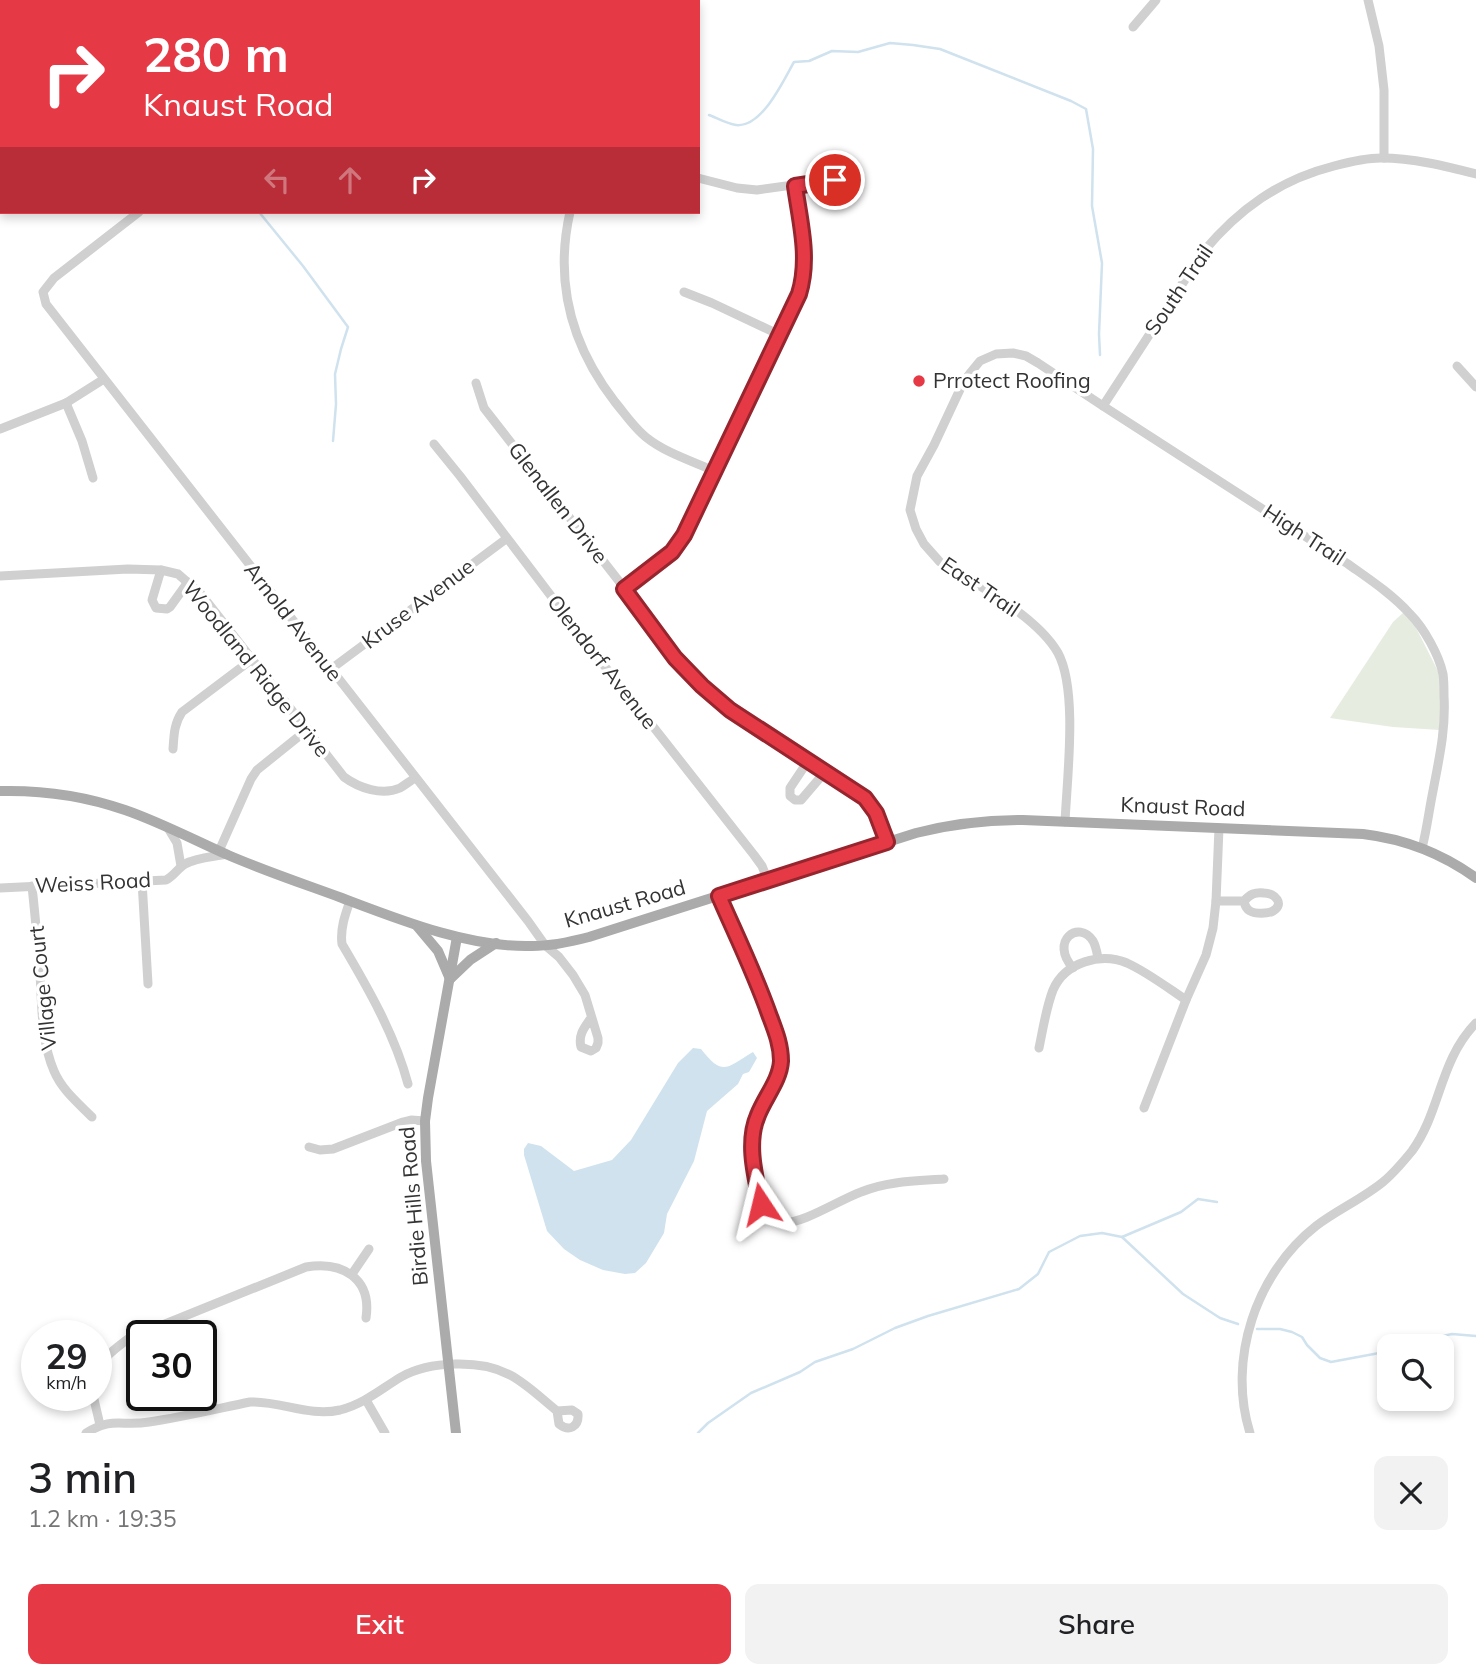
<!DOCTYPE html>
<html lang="en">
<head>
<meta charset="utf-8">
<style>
	body { margin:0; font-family:Mulish,sans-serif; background:#f2f2f2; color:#202124; height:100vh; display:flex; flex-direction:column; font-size:26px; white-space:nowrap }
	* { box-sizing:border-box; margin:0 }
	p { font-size:23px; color:#757577 }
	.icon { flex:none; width:38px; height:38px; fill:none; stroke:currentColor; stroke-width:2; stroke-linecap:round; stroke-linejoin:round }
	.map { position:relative; height:1433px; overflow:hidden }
	.panel { display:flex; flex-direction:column; background:#fff; flex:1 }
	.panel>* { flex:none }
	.top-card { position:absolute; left:0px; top:0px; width:700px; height:214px; box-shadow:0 4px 10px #0003; background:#e63946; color:#fff; overflow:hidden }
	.fabs { position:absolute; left:1377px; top:1334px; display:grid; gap:14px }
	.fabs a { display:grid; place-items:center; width:77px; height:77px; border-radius:14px; background:#fff; box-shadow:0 4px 10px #0003; font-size:35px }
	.speed { position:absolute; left:21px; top:1320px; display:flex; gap:14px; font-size:35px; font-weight:700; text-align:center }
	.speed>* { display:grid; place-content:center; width:91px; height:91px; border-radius:50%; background:#fff; box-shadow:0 4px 10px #0003; line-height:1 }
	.speed small { font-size:18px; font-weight:400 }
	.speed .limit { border:4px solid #111; border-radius:10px; background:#fff; color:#111 }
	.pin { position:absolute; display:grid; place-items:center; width:60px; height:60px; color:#fff; margin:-30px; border:4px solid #fff; border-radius:50%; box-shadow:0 2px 7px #0007 }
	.me { position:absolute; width:77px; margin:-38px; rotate:350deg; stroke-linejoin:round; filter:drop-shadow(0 0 5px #0008) }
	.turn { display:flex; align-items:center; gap:24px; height:147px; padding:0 28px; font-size:32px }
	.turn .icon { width:91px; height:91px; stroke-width:2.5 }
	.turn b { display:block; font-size:49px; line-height:60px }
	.lanes { display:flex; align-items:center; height:66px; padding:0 28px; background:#0003; justify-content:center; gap:35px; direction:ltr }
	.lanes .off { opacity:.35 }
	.round { display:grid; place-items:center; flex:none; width:74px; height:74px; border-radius:14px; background:#f2f2f2 }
	.summary { display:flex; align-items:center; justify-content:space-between; height:119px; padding:0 28px }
	h1 { font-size:42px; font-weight:600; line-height:52px }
	.action { display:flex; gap:14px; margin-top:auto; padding:14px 28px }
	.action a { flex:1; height:80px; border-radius:14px; background:#e63946; color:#fff; font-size:28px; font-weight:600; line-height:80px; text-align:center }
	.action a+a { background:#f2f2f2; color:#202124 }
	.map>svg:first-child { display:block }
	.green { fill:#e6ecdf }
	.water { fill:#cfe2ee }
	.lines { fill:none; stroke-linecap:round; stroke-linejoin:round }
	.stream { stroke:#cfe2ee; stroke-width:2.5 }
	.minor { stroke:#d0d0d0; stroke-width:9 }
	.major { stroke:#ababab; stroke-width:10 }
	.route-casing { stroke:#96252e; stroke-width:18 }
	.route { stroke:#e63946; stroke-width:12 }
	.poi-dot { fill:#e63946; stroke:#fff; stroke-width:2.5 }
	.labels { text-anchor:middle; stroke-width:7; stroke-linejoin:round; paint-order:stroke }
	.street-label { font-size:21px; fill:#333; stroke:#fff }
	.poi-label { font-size:21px; fill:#333; stroke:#fff; text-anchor:start }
</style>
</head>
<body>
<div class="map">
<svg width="1476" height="1433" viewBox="0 0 1476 1433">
	<rect width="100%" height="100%" fill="#fff"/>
	<polygon class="green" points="1403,613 1411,618 1440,675 1440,730 1393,727 1330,718 1393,622"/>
	<path class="water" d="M 693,1048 L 701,1049 C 723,1077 726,1068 753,1052 L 757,1058 L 749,1072 L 743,1074 L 738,1084 L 707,1111 L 694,1161 L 667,1214 L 664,1233 L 646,1263 L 635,1273 L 625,1274 L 603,1270 L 580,1260 L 564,1249 L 547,1231 L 524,1155 L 524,1149 L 528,1143 L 541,1146 L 574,1171 L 612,1160 L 631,1140 L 678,1063 Z"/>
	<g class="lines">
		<g class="stream">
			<polyline points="94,0 95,2"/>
			<path d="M 709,115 C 717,118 727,124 736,125 C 762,128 783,81 794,62 L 809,61 L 832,51 L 858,52 L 890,43 L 913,45 L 940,49 L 1071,101 L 1086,109 L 1093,149 L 1092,206 L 1102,263 L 1099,334 L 1100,355"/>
			<polyline points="259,212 303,266 348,327 341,349 335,374 336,404 333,441"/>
			<polyline points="1122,1237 1181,1212 1198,1199 1217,1202"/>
			<polyline points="1257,1329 1280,1329 1292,1332 1302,1337 1307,1345 1320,1358 1331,1362 1390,1351"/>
			<polyline points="1413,1346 1438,1337 1452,1334 1476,1336"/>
			<polyline points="698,1433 708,1423 751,1393 800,1372 815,1362 853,1349 895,1328 928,1316 1019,1289 1038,1274 1049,1252 1080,1236 1102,1233 1122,1237 1183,1294 1220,1318 1238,1324"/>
		</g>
		<g class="minor">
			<polyline points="1368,0 1379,46 1384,90 1384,158"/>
			<polyline points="662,2 662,0"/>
			<polyline points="1133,27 1156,0"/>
			<polyline points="698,178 737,188 757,190 851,177"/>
			<path d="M 139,212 L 54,278 L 43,292 L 46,304 L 528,921 L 545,945 L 559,957 L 573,975 L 585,995 L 598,1038 L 598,1043 L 596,1048 L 591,1051 L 581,1047 C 578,1035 584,1028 591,1018"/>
			<path d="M 570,212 C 554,283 571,345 615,402 C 625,414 635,429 647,438 C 666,453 692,461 714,471"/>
			<polyline points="684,292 712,303 780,335"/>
			<polyline points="1457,366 1476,387"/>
			<polyline points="476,383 484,408 643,612 675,658 694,679 730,710 865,798 876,813 887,842"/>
			<polyline points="66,403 82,441 93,478"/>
			<path d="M 1103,406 L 1203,252 C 1239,209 1279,180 1334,166 C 1349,162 1365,158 1381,158 C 1413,158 1445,166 1476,174"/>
			<polyline points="0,429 66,403 104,379"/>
			<polyline points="434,444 460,476 602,663 637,706 754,855 762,866 768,881"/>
			<polyline points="161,570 152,600 156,608 167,609 170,607 188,582"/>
			<path d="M 0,576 L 128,569 L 161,570 L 178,574 L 201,594 L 344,777 C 359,788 382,796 400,788 C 405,785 410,781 415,778"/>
			<path d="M 624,589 L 672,552 L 684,535 L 799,294 C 810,258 800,222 795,186"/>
			<polyline points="331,669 506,539"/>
			<path d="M 173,749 C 174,735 174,724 182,712 L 251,660"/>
			<polyline points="808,761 790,788 790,796 795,800 801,800 825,772"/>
			<path d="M 1065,822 C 1067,778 1078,690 1058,653 C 1038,617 975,583 940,562 L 924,544 L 916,529 L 910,510 L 917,476 L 934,445 L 963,383 L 971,372 L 980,361 L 996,354 L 1013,353 L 1026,356 L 1038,363 L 1103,406 L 1348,564 C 1369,579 1392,594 1410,614 C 1424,628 1439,655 1443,674 C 1444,681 1444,689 1444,696 C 1446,729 1439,759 1433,791 C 1429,810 1427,829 1422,848"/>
			<polyline points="168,828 177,843 181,866"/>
			<polyline points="219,851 251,779 257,770 308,729"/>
			<polyline points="142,881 148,984"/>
			<path d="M 32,886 C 35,915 38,945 40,974 C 42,1005 41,1041 54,1071 C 62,1090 78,1103 92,1117"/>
			<path d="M 0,888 L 166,880 C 174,876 178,868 185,864 C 197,857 213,857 227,854"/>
			<path d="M 719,896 C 736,935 755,973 769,1014 C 773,1025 779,1037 781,1049 C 784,1076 763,1095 756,1118 C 749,1140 751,1222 782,1223 C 803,1224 839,1200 861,1192 C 888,1181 916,1181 944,1179"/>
			<path d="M 350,901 C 345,915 340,929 342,944 C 368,988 395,1035 408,1084"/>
			<path d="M 1216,901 L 1244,901 C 1250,894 1255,892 1264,893 C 1275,893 1285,904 1273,911 C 1268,914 1255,914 1250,911 C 1246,909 1245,906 1244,901"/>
			<path d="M 1073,968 C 1049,941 1079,919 1093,941 C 1096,946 1097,953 1098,958"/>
			<path d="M 1039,1048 C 1043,1029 1046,1008 1053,990 C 1065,962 1101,952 1127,963 C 1147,972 1168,988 1186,1000"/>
			<polyline points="1144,1108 1186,1000 1206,955 1213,928 1216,901 1219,828"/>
			<polyline points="309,1147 320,1150 333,1149 403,1122 411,1120 425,1121"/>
			<polyline points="352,1274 369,1249"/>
			<path d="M 96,1376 C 100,1359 115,1349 128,1339 L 306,1267 C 342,1261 372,1278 366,1318"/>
			<polyline points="93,1395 100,1425"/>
			<polyline points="366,1400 385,1433"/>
			<path d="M 86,1433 C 114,1416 121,1427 149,1422 C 183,1417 216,1409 250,1402 C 281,1401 309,1417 340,1410 C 364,1404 381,1389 401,1377 C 429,1361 481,1359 510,1375 C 527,1384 542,1399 557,1411 L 572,1410 L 578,1414 C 579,1427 569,1432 559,1424 L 557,1411"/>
			<path d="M 1250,1433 C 1227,1360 1256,1273 1316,1226 C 1337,1210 1362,1199 1383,1182 C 1394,1173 1403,1162 1412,1151 C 1441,1111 1439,1061 1476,1023"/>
		</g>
		<g class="major">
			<path d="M 0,791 C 42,790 85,796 125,810 C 160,822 194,840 228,855 C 265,871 304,884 342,898 C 400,920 470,948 532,946 C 551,946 570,942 589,937 L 916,833 C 951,824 987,820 1023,820 L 1363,834 C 1404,839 1443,854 1476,878"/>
			<polyline points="417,926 438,951 450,979"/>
			<polyline points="450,979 470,960 496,943"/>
			<polyline points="456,1433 426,1161 425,1121 428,1098 457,937"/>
		</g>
	</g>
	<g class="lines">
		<g class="route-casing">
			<path id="route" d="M 761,1204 C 755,1176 746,1142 758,1115 C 765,1097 780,1080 781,1061 C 781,1044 775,1030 769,1014 C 755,974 736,935 719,896 L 887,842 L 876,813 L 865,798 L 730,710 L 702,686 L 675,658 L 624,589 L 672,552 L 684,535 L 799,294 C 810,258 800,222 795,186 L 835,180"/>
		</g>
		<use href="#route" class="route"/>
	</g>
	<circle class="poi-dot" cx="919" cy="381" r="7"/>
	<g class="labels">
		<g class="street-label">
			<text transform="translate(1179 290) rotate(-56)" y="7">South Trail</text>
			<text transform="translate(558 503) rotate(52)" y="7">Glenallen Drive</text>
			<text transform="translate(1304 535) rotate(33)" y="7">High Trail</text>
			<text transform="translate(980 587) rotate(34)" y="7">East Trail</text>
			<text transform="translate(418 604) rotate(-37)" y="7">Kruse Avenue</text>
			<text transform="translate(293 622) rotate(52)" y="7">Arnold Avenue</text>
			<text transform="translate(602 662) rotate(52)" y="7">Olendorf Avenue</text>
			<text transform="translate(256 669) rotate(51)" y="7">Woodland Ridge Drive</text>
			<text transform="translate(1183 807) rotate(2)" y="7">Knaust Road</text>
			<text transform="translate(93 883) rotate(-3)" y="7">Weiss Road</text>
			<text transform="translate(625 904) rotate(-16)" y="7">Knaust Road</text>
			<text transform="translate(43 988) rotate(-96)" y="7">Village Court</text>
			<text transform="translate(414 1206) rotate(-95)" y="7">Birdie Hills Road</text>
		</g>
		<g class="poi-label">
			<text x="933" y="388">Prrotect Roofing</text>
		</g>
	</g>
</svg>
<div class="fabs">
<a><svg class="icon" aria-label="search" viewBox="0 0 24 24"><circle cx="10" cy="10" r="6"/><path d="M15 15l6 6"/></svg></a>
</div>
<div class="speed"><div>29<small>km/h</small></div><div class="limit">30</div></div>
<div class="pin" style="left:835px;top:180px;background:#d93025"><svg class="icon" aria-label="arrive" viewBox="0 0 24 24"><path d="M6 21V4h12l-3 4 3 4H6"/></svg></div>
<svg class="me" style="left:761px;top:1204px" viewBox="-20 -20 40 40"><path d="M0-17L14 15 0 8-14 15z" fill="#e63946" stroke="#fff" stroke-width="4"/></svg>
<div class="top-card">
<div class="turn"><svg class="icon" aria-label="right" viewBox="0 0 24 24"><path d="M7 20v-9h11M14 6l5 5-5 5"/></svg><div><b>280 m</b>Knaust Road</div></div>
<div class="lanes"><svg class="icon off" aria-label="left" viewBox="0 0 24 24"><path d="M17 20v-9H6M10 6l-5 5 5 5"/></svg><svg class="icon off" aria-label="ahead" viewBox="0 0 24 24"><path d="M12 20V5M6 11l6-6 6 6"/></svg><svg class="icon" aria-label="right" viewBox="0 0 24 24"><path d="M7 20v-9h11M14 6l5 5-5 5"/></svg></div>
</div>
</div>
<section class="panel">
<div class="summary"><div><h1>3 min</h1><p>1.2 km · 19:35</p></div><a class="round"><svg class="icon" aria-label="close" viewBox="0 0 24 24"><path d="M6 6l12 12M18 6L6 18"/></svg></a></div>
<div class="action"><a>Exit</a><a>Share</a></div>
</section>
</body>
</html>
